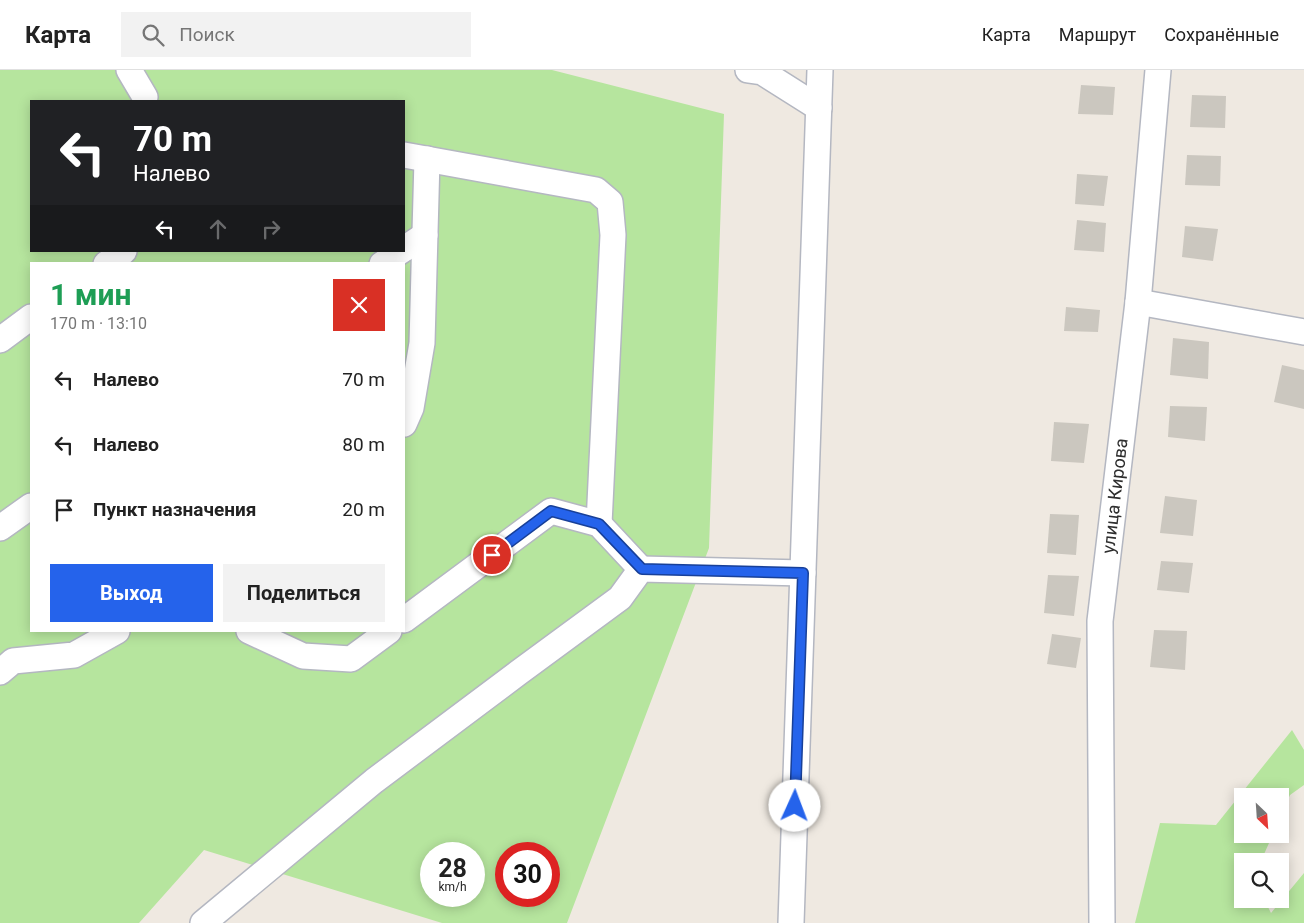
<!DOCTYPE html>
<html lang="ru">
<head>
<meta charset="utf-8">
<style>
	body { margin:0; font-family:Roboto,sans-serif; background:#f2f2f2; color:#222; height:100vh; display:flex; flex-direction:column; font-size:19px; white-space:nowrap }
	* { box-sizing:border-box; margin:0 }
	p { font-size:16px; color:#767676 }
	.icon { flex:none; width:28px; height:28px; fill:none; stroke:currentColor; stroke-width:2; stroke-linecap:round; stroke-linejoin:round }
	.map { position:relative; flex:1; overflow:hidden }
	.sheet { position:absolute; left:30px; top:192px; width:375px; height:370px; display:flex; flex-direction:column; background:#fff; border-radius:0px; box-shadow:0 2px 12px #0003 }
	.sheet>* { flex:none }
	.top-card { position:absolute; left:30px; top:30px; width:375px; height:152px; border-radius:0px; box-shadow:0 2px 12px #0003; background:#202124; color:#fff; overflow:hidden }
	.needle { width:32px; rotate:155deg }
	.buttons { position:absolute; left:1234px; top:718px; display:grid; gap:10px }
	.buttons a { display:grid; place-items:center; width:55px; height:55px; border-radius:0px; background:#fff; box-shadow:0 2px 12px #0003; font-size:25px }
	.speed { position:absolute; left:420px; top:772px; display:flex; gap:10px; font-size:25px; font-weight:700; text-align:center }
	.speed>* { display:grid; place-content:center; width:65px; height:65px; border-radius:50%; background:#fff; box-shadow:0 2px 12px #0003; line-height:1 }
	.speed small { font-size:12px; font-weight:400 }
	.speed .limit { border:8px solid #d22; background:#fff; color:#111 }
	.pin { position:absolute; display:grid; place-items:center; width:42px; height:42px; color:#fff; margin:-21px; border:2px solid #fff; border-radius:50%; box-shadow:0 1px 5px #0007 }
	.me { position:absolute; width:55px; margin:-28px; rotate:2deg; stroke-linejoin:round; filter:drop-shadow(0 0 4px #0008) }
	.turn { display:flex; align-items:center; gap:18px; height:105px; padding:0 20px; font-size:22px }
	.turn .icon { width:65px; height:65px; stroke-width:2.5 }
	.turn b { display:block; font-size:35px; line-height:42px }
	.lanes { display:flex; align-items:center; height:48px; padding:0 20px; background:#0003; justify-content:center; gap:25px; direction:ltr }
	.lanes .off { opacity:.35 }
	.round { display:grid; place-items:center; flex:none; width:52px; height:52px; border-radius:0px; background:#f2f2f2 }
	.overview { display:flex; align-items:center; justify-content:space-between; height:85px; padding:0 20px }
	h1 { font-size:30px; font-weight:700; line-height:38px; color:#1e9e55 }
	.button { display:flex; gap:10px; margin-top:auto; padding:10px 20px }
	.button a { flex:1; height:58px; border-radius:0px; background:#2563eb; color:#fff; font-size:20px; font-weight:700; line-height:58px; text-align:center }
	.button a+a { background:#f2f2f2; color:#222 }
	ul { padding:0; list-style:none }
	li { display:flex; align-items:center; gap:15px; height:65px; padding:0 20px }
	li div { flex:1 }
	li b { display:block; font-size:19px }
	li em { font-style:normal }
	header { display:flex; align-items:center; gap:30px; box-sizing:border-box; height:70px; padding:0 25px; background:#fff; border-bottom:1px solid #e0e0e0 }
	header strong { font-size:24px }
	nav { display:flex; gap:28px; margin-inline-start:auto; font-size:18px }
	.search { width:350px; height:45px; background:#f2f2f2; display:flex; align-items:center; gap:12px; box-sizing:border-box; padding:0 18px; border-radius:0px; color:#767676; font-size:19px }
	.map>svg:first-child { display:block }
	.green { fill:#b6e59e; fill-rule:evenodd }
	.building { fill:#cbc7bf }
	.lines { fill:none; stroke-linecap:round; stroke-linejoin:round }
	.minor-casing { stroke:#b4b7c1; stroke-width:28 }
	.minor { stroke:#fff; stroke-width:25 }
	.route-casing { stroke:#184099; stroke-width:12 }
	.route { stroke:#2563eb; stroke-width:9 }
	.labels { text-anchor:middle; stroke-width:4; stroke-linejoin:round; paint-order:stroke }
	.street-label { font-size:18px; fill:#2e2e2e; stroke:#fff }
</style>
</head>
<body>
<header>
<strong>Карта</strong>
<div class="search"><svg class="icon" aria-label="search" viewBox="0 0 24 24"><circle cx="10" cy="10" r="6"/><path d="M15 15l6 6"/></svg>Поиск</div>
<nav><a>Карта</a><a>Маршрут</a><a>Сохранённые</a></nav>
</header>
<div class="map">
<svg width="1304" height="853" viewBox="0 0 1304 853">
	<rect width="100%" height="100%" fill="#efe9e1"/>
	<g class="green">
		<path d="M 0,0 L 552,0 L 724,44 L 709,478 L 567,853 L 442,853 L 204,780 L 139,853 L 0,853 ZM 31,31 L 404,31 L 404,181 L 31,181 ZM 31,194 L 404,194 L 404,561 L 31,561 ZM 431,784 L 474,784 L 474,826 L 431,826 ZM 506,784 L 549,784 L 549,826 L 506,826 Z"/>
		<polygon points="1292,660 1304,680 1304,715 1290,725 1280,747 1280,726 1242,726 1242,764 1273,764 1261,791 1242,791 1242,829 1264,829 1271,843 1304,803 1304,853 1135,853 1160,753 1216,755"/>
	</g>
	<g class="building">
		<polygon points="1081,15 1115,17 1113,45 1078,44"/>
		<polygon points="1192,25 1226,26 1225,58 1190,57"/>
		<polygon points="1187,85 1221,86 1220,116 1185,115"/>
		<polygon points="1077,104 1108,106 1104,136 1075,134"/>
		<polygon points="1077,150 1106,153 1104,182 1074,180"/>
		<polygon points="1185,156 1218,159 1213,191 1182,187"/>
		<polygon points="1066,237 1100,240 1098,262 1064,261"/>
		<polygon points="1173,268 1209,272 1208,309 1170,305"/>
		<polygon points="1282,295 1304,300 1304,339 1274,332"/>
		<polygon points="1170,336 1207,337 1205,371 1168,367"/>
		<polygon points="1054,352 1089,354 1084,393 1051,391"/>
		<polygon points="1165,426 1197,430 1193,466 1160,463"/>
		<polygon points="1050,444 1079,445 1076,485 1047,483"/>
		<polygon points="1161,491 1193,493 1189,523 1157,520"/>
		<polygon points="1048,505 1079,506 1074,546 1044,543"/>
		<polygon points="1154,560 1187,561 1185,600 1150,597"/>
		<polygon points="1052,564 1081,568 1076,598 1047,594"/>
	</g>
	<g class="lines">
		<g class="minor-casing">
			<g id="minor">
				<polyline points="129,0 145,27"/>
				<polyline points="748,0 762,2 819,38"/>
				<polyline points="404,85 596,120 610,132 613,165 599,454"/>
				<polyline points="404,179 425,165"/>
				<polyline points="106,194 124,181"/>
				<polyline points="382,194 401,181"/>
				<polyline points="1138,232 1304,262"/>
				<polyline points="0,270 31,247"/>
				<polyline points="404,354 411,338 422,273 427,89"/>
				<polyline points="0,458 31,436"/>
				<polyline points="404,550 551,441 599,454 641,499"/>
				<polyline points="249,561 303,586 351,589 389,561"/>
				<polyline points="0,602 13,591 74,585 117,561"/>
				<polyline points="203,853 374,711 518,603 620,528 641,499 803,503"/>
				<polyline points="791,853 820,0"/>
				<path id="s1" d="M 1102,853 L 1100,551 L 1138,232 L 1158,0"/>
			</g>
		</g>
		<use href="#minor" class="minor"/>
	</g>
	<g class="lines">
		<g class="route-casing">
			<polyline id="route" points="492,485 551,441 599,454 642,499 803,503 795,736"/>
		</g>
		<use href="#route" class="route"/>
	</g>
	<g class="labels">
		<g class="street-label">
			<text dy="6" stroke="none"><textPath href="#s1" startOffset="428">улица Кирова</textPath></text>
		</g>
	</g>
</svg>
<div class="buttons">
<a><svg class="needle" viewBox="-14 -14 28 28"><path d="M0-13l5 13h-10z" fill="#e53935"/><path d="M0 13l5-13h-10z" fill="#767676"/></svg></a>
<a><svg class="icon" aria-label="search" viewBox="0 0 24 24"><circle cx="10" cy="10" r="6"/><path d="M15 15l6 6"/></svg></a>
</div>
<div class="speed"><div>28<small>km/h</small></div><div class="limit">30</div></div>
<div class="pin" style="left:492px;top:485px;background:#d93025"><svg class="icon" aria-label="arrive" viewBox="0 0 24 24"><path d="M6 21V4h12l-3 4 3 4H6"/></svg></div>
<svg class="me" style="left:795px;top:736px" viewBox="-20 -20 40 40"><circle r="19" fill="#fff"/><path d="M0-13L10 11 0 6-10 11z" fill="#2563eb"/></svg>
<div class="top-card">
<div class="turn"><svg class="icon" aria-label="left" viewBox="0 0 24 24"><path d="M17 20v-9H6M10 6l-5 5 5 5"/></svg><div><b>70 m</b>Налево</div></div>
<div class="lanes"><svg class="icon" aria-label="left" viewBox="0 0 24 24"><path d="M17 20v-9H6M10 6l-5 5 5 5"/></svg><svg class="icon off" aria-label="ahead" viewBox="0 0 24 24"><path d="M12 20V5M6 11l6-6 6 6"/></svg><svg class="icon off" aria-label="right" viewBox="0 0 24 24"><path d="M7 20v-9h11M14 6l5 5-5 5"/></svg></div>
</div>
<section class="sheet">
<div class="overview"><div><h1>1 мин</h1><p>170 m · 13:10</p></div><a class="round" style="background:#d93025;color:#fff"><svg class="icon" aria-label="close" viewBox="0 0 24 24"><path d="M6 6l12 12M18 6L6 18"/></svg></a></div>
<ul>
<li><svg class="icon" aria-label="left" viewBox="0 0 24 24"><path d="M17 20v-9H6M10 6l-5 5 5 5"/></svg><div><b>Налево</b></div><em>70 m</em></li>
<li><svg class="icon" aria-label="left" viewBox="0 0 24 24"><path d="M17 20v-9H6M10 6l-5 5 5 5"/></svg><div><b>Налево</b></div><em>80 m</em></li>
<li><svg class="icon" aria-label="arrive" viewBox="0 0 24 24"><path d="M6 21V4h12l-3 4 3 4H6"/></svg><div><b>Пункт назначения</b></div><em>20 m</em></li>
</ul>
<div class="button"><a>Выход</a><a>Поделиться</a></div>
</section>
</div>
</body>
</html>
